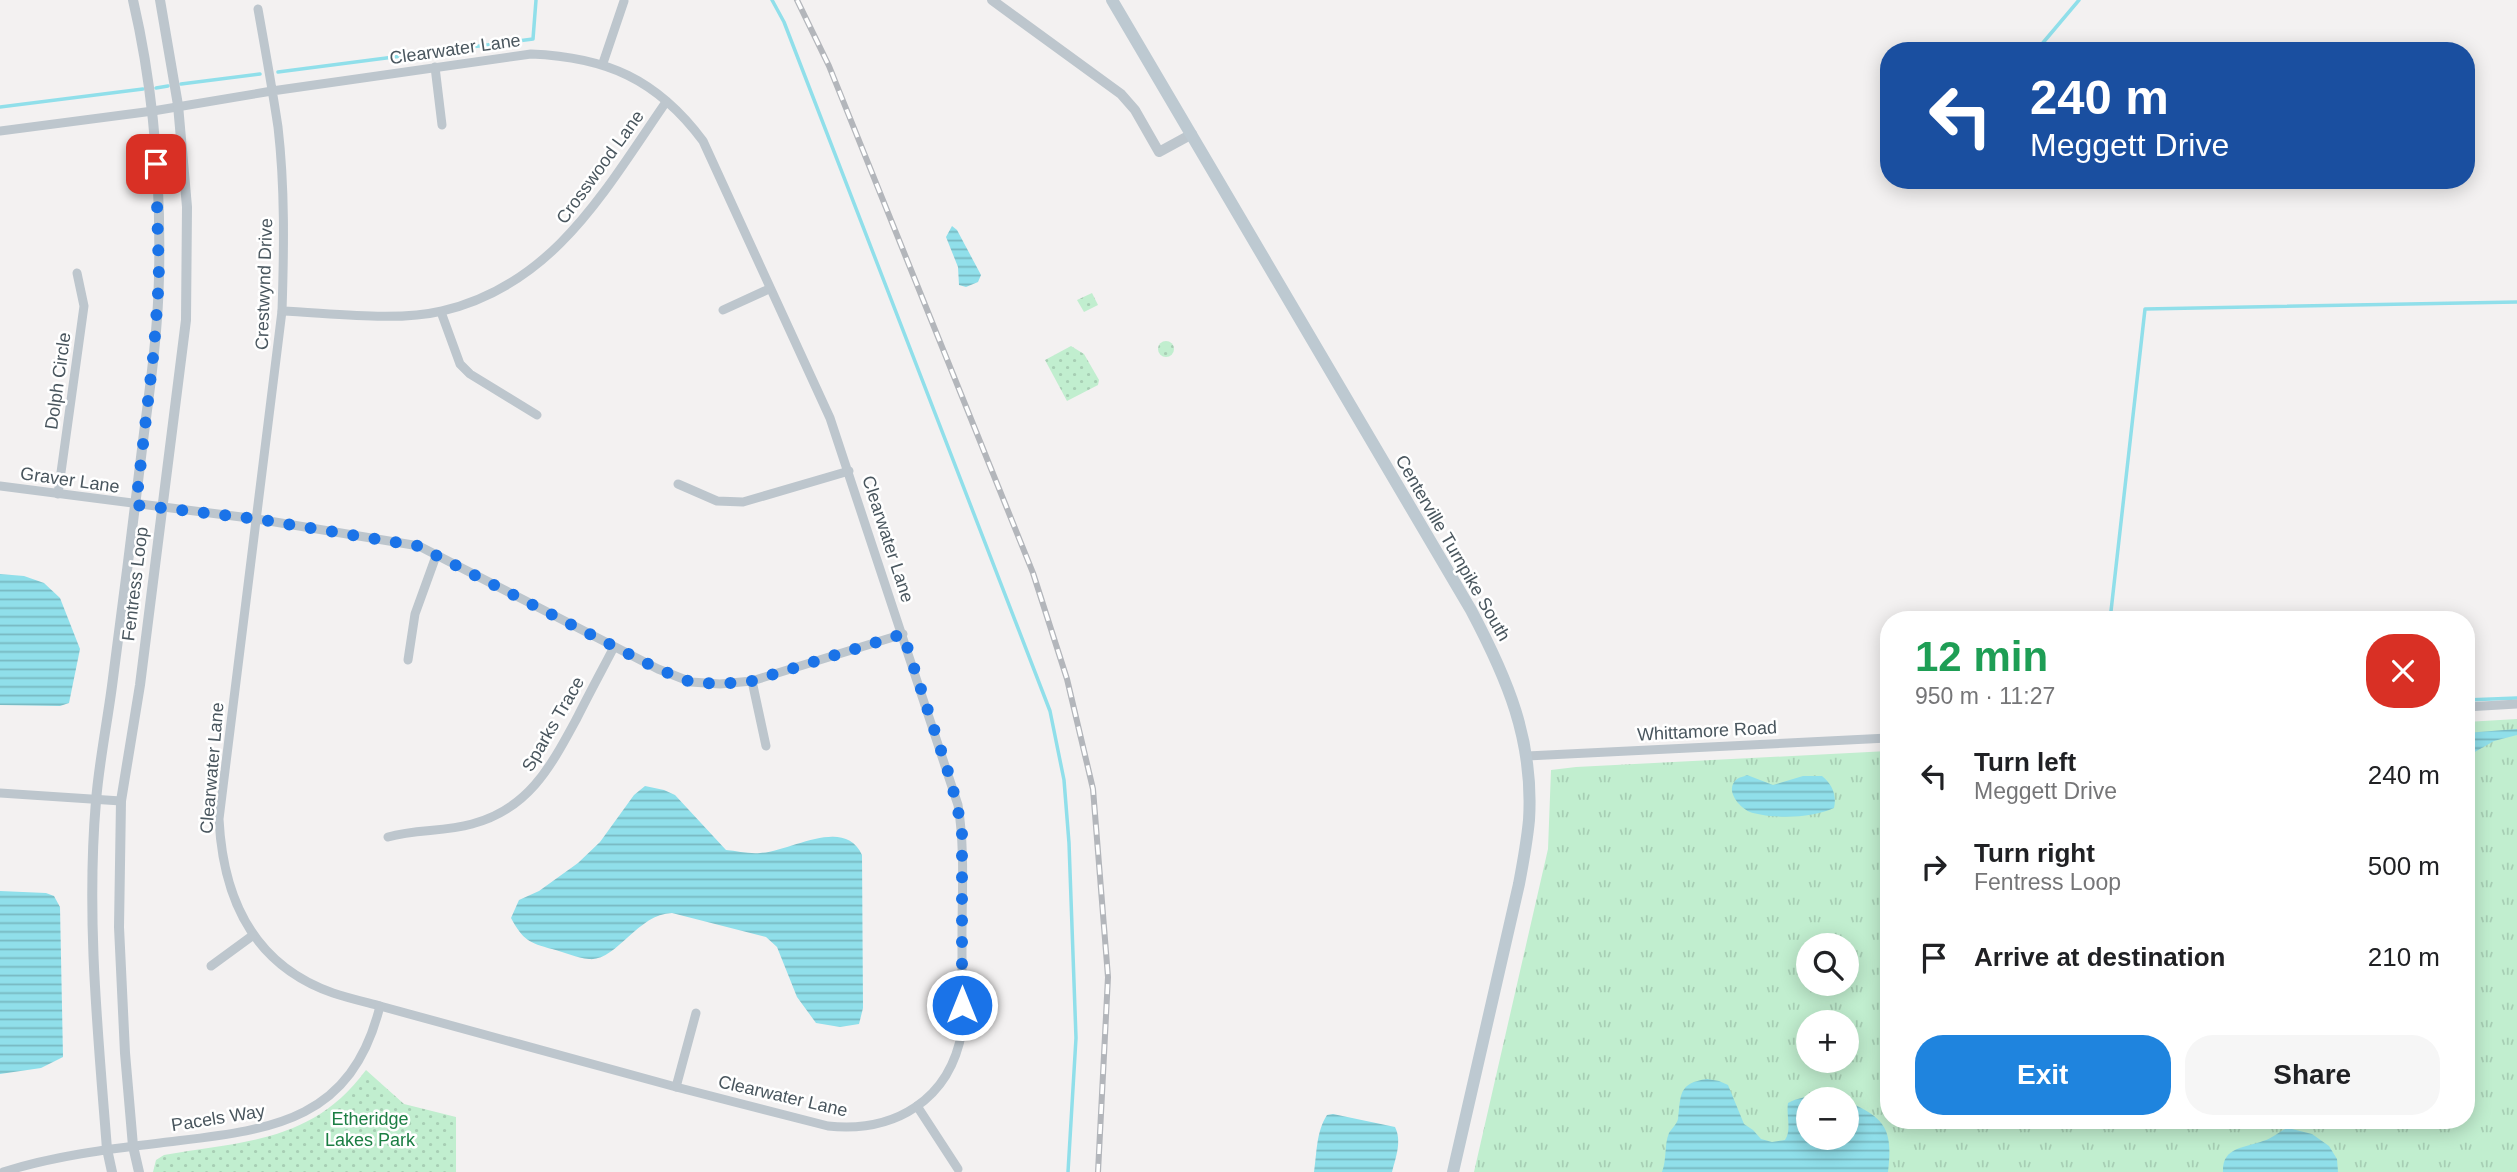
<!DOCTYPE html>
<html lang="en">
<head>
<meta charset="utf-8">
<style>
	body { margin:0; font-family:Helvetica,sans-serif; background:#f6f6f6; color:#202124; height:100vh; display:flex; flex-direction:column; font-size:26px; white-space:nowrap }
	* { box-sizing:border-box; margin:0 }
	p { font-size:23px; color:#757577 }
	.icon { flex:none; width:38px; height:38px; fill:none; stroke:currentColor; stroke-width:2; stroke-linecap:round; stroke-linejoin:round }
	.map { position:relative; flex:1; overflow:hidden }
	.panel { position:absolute; left:1880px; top:611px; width:595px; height:518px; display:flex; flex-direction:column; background:#fff; border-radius:28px; box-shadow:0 4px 18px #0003 }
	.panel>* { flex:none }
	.top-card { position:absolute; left:1880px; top:42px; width:595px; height:147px; border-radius:28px; box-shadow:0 4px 18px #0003; background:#1a4fa0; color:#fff; overflow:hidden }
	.fabs { position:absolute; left:1796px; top:933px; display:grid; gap:14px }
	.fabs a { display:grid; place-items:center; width:63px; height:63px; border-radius:50%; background:#fff; box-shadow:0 4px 18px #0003; font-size:35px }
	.pin { position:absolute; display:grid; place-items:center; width:60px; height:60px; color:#fff; margin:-30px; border-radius:14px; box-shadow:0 4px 10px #0006 }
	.me { position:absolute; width:77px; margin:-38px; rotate:0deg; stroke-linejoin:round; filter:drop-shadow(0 0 5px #0008) }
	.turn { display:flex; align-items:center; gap:24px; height:147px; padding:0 35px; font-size:32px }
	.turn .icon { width:91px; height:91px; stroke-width:2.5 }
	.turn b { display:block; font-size:49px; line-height:60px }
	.round { display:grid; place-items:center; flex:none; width:74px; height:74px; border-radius:28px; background:#f6f6f6 }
	.head { display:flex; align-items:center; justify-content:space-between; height:119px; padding:0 35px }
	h1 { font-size:42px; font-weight:600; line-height:52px; color:#1e9e55 }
	.button { display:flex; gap:14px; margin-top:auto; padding:14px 35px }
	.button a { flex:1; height:80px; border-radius:28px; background:#1f84de; color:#fff; font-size:28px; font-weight:600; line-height:80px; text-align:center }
	.button a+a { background:#f6f6f6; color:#202124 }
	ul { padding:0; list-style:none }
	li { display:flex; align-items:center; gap:21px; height:91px; padding:0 35px }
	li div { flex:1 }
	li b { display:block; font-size:26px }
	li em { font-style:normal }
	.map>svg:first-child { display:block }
	.grass { fill:url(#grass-tufts); fill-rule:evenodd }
	.park { fill:url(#park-dots) }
	.water { fill:url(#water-rules) }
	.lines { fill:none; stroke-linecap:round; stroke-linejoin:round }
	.stream { stroke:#90dfea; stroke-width:3.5 }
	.minor { stroke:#bdc6cd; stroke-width:9 }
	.tertiary { stroke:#bdc6cd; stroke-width:10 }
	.secondary { stroke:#bdc9d1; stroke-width:12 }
	.rail-casing { stroke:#b3b6bb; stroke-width:6 }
	.rail { stroke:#fff; stroke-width:3.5; stroke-dasharray:10; stroke-linecap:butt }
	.route { stroke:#1a73e8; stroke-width:12; stroke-dasharray:0 21.6 }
	.labels { text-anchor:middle; stroke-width:5; stroke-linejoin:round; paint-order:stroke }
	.street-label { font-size:18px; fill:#49565e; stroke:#fff }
	.park-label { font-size:18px; fill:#1b7e43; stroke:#fff }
</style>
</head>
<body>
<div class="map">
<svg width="2517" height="1172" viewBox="0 0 2517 1172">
	<defs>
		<pattern id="grass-tufts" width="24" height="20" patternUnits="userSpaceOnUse" patternTransform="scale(1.75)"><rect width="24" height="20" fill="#c1eecf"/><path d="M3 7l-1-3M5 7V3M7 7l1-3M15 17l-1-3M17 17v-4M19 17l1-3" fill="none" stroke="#a7ceb4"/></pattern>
		<pattern id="park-dots" width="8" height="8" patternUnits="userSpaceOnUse" patternTransform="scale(1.75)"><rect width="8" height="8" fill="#c1eecf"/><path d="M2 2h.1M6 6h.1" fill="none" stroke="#a7ceb4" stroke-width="1.8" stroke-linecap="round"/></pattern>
		<pattern id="water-rules" width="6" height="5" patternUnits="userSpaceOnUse" patternTransform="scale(1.75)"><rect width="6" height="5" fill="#90dfea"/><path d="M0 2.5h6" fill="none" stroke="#78b8c1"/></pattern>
	</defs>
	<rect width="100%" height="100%" fill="#f3f1f1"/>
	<path class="grass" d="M 2517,719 L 2517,1172 L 1474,1172 L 1548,849 L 1551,770 L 1576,767 L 1888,751 L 1888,1120 L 2466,1120 L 2466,722 ZM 1808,945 L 1846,945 L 1846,984 L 1808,984 ZM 1808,1022 L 1846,1022 L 1846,1060 L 1808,1060 ZM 1808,1099 L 1846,1099 L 1846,1138 L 1808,1138 Z"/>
	<g class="park">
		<polygon points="1092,293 1098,305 1084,312 1077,300"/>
		<circle cx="1166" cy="349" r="8"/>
		<polygon points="1071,346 1084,354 1099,380 1098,385 1067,401 1045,360"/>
		<path d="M 366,1070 L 404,1104 L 456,1117 L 456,1172 L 153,1172 L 156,1160 L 164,1155 C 245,1141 313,1142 366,1070 Z"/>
	</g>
	<g class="water">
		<polygon points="952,226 957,230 981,275 978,282 966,287 959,285 958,267 946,237"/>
		<polygon points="0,574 24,576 44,583 60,598 80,649 69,703 60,706 0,705"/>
		<polygon points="2517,729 2517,735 2494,741 2466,757 2466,733"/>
		<path d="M 1747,775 L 1773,785 L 1803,776 L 1822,776 C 1832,784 1837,795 1834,808 C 1813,818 1776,819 1753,813 C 1741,810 1723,790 1737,779 C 1740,777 1743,777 1747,775 Z"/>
		<path d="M 645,786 L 664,790 L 675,795 L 726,850 C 737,851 749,854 760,853 C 791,851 845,816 862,855 L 863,1008 L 859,1024 L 840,1027 L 816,1023 L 797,997 L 777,947 L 766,937 L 672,913 C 637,914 616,962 589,959 C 577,958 564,952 552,949 C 529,943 523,940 511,918 L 519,900 L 539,891 L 578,863 L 600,842 L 634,795 Z"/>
		<polygon points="0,891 46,893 54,896 60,907 63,1057 41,1068 0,1074"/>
		<path d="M 1707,1079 L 1719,1081 L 1728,1085 L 1744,1124 L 1753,1130 L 1761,1139 L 1772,1142 L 1785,1140 C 1792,1129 1786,1116 1788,1103 C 1804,1095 1821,1095 1838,1099 L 1808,1099 L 1808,1138 L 1846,1138 L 1846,1101 C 1886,1118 1893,1129 1888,1172 L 1662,1172 C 1667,1159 1664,1145 1669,1133 C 1672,1128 1677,1124 1678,1119 C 1681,1095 1678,1083 1707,1079 Z"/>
		<path d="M 1333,1114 L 1395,1127 C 1402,1141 1396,1157 1392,1172 L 1314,1172 C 1317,1153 1316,1132 1327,1115 Z"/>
		<path d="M 2288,1128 L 2312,1134 L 2329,1146 L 2337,1159 L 2338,1172 L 2223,1172 C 2222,1147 2244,1148 2263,1141 C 2272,1139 2279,1131 2288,1128 Z"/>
	</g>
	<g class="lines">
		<g class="stream">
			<polyline points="772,0 784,22 1050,711 1064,780 1069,843 1076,1038 1068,1172"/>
			<polyline points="2036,51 2079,0"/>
			<polyline points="278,72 533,39 536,0"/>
			<polyline points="181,84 260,74"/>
			<polyline points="156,88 168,86"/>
			<polyline points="0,107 143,89"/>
			<polyline points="2110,620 2145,309 2517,302"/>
			<polyline points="2466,700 2517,698"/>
		</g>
		<g class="minor">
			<polyline points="603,63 624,1"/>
			<polyline points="435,67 442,125"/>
			<path d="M 0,131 L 153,111 L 272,91 L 531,54 C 606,57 657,79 703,141 L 830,418 L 958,805 C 965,848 962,891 962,934 C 962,956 962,977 962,999 C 962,1009 963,1021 962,1031 C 950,1100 895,1133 828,1126 L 676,1087 L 380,1006 C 365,1002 348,998 333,993 C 253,965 223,898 219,819 L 282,311 C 284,250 285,187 278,127 C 272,87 265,48 258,9"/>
			<polyline points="723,310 769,289"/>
			<path d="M 282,311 C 331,313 396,322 442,311 C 554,285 605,190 666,102"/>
			<polyline points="441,312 460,364 470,374 537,415"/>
			<polyline points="678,484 717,501 743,502 849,471"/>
			<polyline points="0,486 257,519 419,546 658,669 691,682 720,684 752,681 903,634"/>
			<polyline points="58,494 84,306 77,273"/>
			<polyline points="408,660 415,614 436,556"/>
			<polyline points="752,681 766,746"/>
			<polyline points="2466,707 2517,704"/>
			<polyline points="1527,756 1888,738"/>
			<polyline points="0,793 121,801"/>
			<path d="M 388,837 C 416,829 444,832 472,824 C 529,809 551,766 577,718 C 589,694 602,670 614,647"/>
			<polyline points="211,966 252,936"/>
			<polyline points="676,1087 696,1013"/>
			<polyline points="917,1106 958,1169"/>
			<path d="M 3,1172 C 54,1156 108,1149 160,1143 C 264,1130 350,1127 380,1006"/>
		</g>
		<g class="tertiary">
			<polyline points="992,0 1121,94 1135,110 1159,152 1192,134"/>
			<path d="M 112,1172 L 107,1149 C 98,1034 86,917 96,801 C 99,763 107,724 112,686 C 123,602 134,517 144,433 C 151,381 158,329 159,277 C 161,184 154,90 133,0"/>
			<polyline points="139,1172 133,1146 125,1053 119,927 121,801 140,685 186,320 187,207 178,105 160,0"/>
		</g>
		<path class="secondary" d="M 1112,0 L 1471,610 C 1507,678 1534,740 1529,820 C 1527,841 1523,863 1519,884 L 1453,1172"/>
		<g class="rail-casing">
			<polyline id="rail" points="797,0 829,66 1033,573 1067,679 1093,789 1108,977 1098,1172"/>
		</g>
		<use href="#rail" class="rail"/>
	</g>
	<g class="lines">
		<polyline class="route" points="156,164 159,279 154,349 136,505 257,519 418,546 658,669 691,682 720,684 752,681 903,634 951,781 962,828 962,1005"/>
	</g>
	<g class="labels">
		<g class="street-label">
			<text transform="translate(455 49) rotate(-8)" y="6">Clearwater Lane</text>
			<text transform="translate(600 167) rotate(-54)" y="6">Crosswood Lane</text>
			<text transform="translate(264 284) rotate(-88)" y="6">Crestwynd Drive</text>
			<text transform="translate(58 381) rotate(-82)" y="6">Dolph Circle</text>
			<text transform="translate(70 480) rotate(8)" y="6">Graver Lane</text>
			<text transform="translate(888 539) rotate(72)" y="6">Clearwater Lane</text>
			<text transform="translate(1453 548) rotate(60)" y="6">Centerville Turnpike South</text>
			<text transform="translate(135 584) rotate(-83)" y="6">Fentress Loop</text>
			<text transform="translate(553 724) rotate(-60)" y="6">Sparks Trace</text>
			<text transform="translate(1707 731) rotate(-3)" y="6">Whittamore Road</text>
			<text transform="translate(212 768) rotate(-85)" y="6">Clearwater Lane</text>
			<text transform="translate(783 1096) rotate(13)" y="6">Clearwater Lane</text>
			<text transform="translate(218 1118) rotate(-9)" y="6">Pacels Way</text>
		</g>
		<g class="park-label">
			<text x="370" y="1125">Etheridge<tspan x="370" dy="21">Lakes Park</tspan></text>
		</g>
	</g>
</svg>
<div class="fabs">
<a><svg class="icon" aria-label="search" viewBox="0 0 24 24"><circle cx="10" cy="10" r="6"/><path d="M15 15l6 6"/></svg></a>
<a>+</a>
<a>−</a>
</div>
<div class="pin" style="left:156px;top:164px;background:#d93025"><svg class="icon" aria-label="arrive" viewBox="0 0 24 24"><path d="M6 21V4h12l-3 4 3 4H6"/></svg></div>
<svg class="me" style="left:962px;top:1005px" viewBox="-20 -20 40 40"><circle r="17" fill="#1a73e8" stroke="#fff" stroke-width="3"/><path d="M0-11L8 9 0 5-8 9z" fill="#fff"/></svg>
<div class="top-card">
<div class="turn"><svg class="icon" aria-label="left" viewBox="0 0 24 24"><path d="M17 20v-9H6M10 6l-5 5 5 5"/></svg><div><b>240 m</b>Meggett Drive</div></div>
</div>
<section class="panel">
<div class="head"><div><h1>12 min</h1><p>950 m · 11:27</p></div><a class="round" style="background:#d93025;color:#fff"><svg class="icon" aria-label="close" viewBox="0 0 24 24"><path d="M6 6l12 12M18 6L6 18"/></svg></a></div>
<ul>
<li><svg class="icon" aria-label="left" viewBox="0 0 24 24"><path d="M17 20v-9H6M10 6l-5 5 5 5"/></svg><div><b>Turn left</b><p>Meggett Drive</p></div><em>240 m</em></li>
<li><svg class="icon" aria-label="right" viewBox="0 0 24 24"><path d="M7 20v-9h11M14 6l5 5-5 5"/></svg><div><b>Turn right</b><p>Fentress Loop</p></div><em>500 m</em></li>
<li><svg class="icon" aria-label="arrive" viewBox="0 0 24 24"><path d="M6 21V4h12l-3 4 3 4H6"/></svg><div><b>Arrive at destination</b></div><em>210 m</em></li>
</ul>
<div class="button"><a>Exit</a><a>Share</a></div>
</section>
</div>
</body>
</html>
